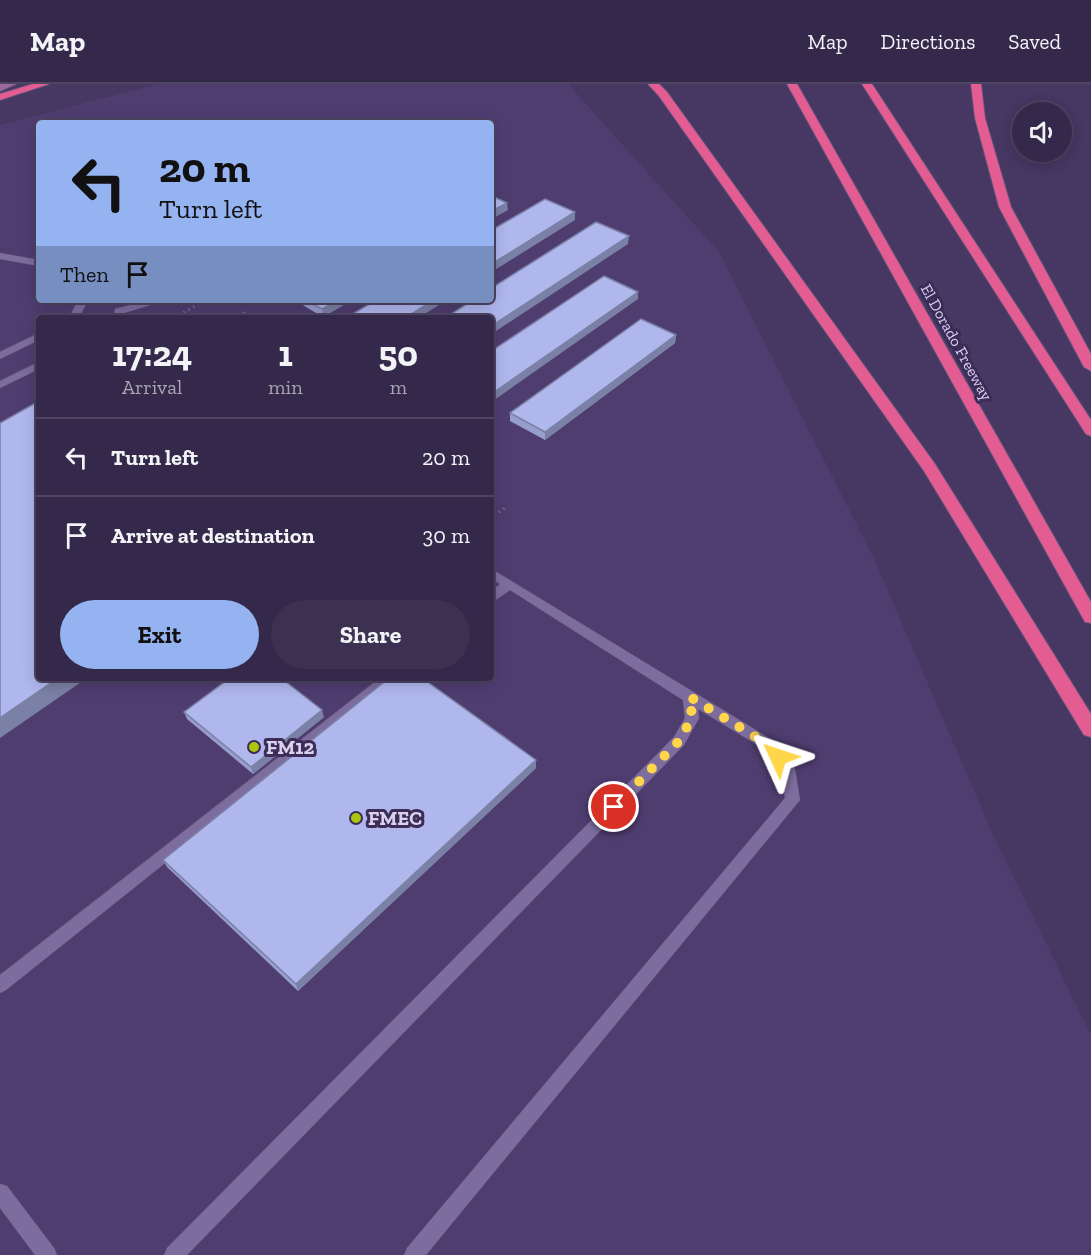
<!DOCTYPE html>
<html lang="en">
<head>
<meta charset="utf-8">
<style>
	body { margin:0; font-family:"Zilla Slab",serif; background:#3c3151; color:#f1f3f6; height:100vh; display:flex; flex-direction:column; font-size:22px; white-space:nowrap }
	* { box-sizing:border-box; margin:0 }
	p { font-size:20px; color:#a9a6b5 }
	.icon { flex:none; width:33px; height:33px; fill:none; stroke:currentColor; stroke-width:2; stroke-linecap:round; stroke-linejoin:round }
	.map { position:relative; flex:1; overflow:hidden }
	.drawer { position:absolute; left:36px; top:231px; width:458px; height:366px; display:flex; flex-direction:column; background:#34294a; border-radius:6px; box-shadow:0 3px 15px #0003,0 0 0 2px #4e4562 }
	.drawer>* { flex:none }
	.hud { position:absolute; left:36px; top:36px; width:458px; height:183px; border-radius:6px; box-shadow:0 3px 15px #0003,0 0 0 2px #4e4562; background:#95b2f1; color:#111; overflow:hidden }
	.controls { position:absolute; left:1012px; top:18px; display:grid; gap:12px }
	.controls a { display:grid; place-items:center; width:60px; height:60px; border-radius:50%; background:#34294a; box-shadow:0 3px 15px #0003,0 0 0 2px #4e4562; font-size:30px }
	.pin { position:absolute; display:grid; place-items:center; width:51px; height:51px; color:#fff; margin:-26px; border:3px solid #fff; border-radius:50%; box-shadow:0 2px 6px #0007 }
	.me { position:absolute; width:66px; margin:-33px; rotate:312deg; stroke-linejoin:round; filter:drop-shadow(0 0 4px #0008) }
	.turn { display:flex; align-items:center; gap:21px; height:126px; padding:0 24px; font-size:27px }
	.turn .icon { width:78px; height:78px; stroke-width:2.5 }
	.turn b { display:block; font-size:42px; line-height:51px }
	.then { display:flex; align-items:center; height:57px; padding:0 24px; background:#0003; gap:12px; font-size:22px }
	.eta { display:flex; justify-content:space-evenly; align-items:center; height:102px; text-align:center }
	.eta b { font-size:36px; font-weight:800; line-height:42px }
	.cta { display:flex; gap:12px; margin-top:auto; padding:12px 24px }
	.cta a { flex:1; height:69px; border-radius:36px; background:#95b2f1; color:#111; font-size:24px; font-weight:800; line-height:69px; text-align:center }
	.cta a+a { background:#3c3151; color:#f1f3f6 }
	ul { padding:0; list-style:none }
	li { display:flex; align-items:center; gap:18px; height:78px; padding:0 24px; border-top:2px solid #4e4562 }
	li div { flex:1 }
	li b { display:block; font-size:22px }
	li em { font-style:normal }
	header { display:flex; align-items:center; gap:36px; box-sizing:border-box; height:84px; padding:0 30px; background:#34294a; border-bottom:2px solid #4e4562 }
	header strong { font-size:28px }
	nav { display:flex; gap:33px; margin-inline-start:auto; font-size:21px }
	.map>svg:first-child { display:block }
	.built { fill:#4f3d70; fill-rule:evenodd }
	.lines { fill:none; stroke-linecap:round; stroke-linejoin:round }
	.lane-casing { stroke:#615379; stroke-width:1 }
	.secondary-casing { stroke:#615379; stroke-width:2 }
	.highway-casing { stroke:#615379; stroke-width:2 }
	.path { stroke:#776a91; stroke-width:3; stroke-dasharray:1.5 4; stroke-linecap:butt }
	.lane { fill:#7d6d9e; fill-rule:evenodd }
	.secondary { fill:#9c689a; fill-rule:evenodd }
	.highway { fill:#e35d92; fill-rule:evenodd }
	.wall { fill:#979dcc }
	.shaded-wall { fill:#7b80a6 }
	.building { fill:#b0b7ed; stroke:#7b80a6; stroke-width:1.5 }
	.route { stroke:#ffd54a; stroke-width:10; stroke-dasharray:0 18 }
	.poi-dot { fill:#adc60f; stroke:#3c2c58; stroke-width:2 }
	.labels { text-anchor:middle; stroke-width:6; stroke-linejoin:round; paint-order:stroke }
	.far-street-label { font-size:16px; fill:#d9d2ed; stroke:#3c2c58 }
	.poi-label { font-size:20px; font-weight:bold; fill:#d9d2ed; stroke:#3c2c58; text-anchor:start }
</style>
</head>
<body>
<header>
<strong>Map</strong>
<nav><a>Map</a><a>Directions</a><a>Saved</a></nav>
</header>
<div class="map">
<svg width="1091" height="1171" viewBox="0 0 1091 1171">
	<rect width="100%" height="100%" fill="#463763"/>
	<path class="built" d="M 158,0 L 568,0 L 719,168 L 876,479 L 994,753 L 1091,951 L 1091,1171 L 0,1171 L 0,41 ZM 39,39 L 490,39 L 490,216 L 39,216 ZM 39,234 L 490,234 L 490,594 L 39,594 Z"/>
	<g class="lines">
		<g class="lane-casing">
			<g id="lane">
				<polygon points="0,169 39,176 39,182 0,175"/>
				<polygon points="78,216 88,216 79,234 69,234"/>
				<polygon points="150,216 167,216 124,229 123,234 113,234 115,225"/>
				<polygon points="244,228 249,231 246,234 235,234"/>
				<polygon points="39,249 39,256 0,275 0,268"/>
				<polygon points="39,278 39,285 0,304 0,297"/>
				<polygon points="490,484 774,657 795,685 800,716 426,1171 404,1171 407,1164 785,714 781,687 764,665 698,625 699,634 684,661 187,1171 164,1171 167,1164 674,653 685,634 683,616 510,506 490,520 490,508 500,500 490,494"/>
				<polygon points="380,594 397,594 6,906 0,909 0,891"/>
				<polygon points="0,1100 7,1102 54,1164 57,1171 35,1171 0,1124"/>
			</g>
		</g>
		<g class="secondary-casing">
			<polygon id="secondary" points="0,0 16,0 0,7"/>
		</g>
		<g class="highway-casing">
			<g id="highway">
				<polygon points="33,0 49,0 0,16 0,10"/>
				<polygon points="648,0 659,0 667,8 935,380 1091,630 1091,653 1084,651 924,387 659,12"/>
				<polygon points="787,0 797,0 1091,518 1091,539 1085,538"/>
				<polygon points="862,0 872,0 1091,336 1091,352 1086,350"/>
				<polygon points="971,0 981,0 985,34 1011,123 1091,270 1091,287 1084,283 999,123 975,34"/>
			</g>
		</g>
		<g class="path">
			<polyline points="184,220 192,216"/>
			<polyline points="184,234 179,231 206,216"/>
			<polyline points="490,429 494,432 506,423"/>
		</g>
		<use href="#lane" class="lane"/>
		<use href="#secondary" class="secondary"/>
		<use href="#highway" class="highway"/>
	</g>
	<g class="wall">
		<polygon points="294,216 352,216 323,233"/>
		<polygon points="676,251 675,259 545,356 510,337 510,329"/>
		<polygon points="184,628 324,633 253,690 187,635"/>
		<polygon points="536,684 298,907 167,783 163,776"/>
	</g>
	<g class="shaded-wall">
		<polygon points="507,119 508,126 490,136 490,128"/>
		<polygon points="575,128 575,136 490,189 490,181"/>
		<polygon points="629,152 628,160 490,251 490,243"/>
		<polygon points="638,208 638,215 490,319 490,311"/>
		<polygon points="338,216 352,216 323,233 322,225"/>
		<polygon points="434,216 447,216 418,234 405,234"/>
		<polygon points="676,251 675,259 545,356 545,348"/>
		<polygon points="58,594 87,594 0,654 0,634"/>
		<polygon points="322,626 324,633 253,690 251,683"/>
		<polygon points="536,676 536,684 298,907 296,900"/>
	</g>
	<g class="building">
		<polygon points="195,35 203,39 185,39"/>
		<polygon points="490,111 507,119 490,128"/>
		<polygon points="545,115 575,128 490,181 490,147"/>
		<polygon points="596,138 629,152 490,243 490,234 445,234 473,216 490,216 490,205"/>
		<polygon points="604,192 638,208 490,311 490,268"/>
		<polygon points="305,216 338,216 322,225"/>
		<polygon points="376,216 434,216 405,234 346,234"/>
		<polygon points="641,235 676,251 545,348 510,329"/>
		<polygon points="39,317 39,594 58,594 0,634 0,339"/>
		<polygon points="230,594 281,594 322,626 251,683 184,628"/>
		<polygon points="389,594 422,594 536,676 296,900 163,776"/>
	</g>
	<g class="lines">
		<polyline class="route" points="614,723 679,657 692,634 690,613 769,661 778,673"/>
	</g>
	<g class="poi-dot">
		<circle cx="254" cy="663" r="6"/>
		<circle cx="356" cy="734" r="6"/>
	</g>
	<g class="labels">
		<g class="far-street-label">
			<text transform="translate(957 258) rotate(61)" y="6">El Dorado Freeway</text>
		</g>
		<g class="poi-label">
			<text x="266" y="670">FM12</text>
			<text x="368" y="741">FMEC</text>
		</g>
	</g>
</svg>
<div class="controls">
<a><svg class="icon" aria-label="sound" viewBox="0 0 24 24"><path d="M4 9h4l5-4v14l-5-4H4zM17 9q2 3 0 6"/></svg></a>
</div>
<div class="pin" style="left:614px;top:723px;background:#d93025"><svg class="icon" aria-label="arrive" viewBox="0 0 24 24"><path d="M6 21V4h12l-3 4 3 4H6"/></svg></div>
<svg class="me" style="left:778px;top:673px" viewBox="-20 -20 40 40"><path d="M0-17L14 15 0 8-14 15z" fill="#ffd54a" stroke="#fff" stroke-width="4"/></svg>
<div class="hud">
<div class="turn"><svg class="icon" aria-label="left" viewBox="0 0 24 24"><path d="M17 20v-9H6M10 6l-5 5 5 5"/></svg><div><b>20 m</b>Turn left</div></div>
<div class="then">Then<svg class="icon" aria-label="arrive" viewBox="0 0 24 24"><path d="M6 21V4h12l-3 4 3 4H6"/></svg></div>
</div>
<section class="drawer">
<div class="eta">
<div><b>17:24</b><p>Arrival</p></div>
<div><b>1</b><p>min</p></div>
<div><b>50</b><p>m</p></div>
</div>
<ul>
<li><svg class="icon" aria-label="left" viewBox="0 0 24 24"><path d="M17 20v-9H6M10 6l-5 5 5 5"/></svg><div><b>Turn left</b></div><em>20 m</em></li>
<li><svg class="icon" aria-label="arrive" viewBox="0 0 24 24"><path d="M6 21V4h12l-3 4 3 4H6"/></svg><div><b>Arrive at destination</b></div><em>30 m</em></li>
</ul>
<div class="cta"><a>Exit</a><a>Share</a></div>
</section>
</div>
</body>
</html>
